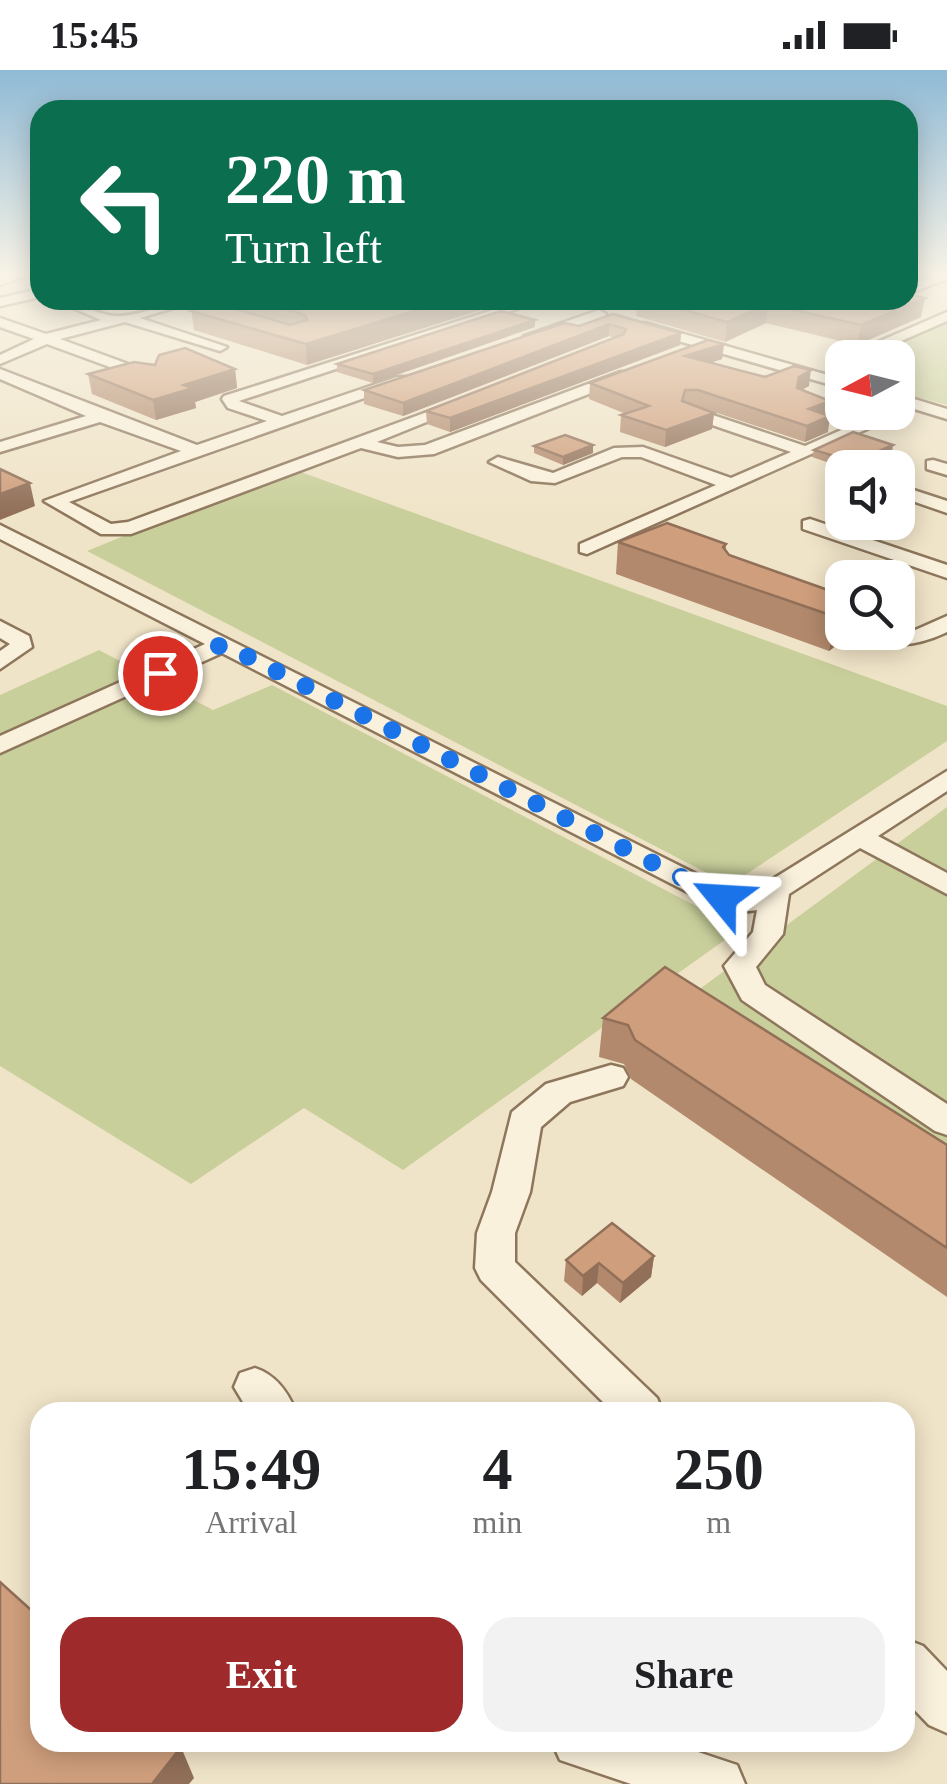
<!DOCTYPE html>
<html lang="en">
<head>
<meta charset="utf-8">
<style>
	body { margin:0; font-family:"Times New Roman",serif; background:#f2f2f2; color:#202124; height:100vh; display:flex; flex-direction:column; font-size:38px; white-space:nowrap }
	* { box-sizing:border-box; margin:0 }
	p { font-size:32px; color:#757577 }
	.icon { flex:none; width:55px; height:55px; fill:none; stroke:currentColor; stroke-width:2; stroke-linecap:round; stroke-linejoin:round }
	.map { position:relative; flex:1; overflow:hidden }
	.sheet { position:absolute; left:30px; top:1332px; width:885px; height:350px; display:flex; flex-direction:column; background:#fff; border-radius:30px; box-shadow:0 5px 25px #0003 }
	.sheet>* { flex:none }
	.guide { position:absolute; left:30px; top:30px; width:888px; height:210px; border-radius:30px; box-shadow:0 5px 25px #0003; background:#0b6e4f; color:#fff; overflow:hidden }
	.needle { width:65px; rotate:263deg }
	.controls { position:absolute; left:825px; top:270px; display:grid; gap:20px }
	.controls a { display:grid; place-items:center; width:90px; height:90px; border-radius:20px; background:#fff; box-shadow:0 5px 25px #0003; font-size:50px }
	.pin { position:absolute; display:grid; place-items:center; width:85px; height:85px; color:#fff; margin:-42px; border:5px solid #fff; border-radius:50%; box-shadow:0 2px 10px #0007 }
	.me { position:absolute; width:110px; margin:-55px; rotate:297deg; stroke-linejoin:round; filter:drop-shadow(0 0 8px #0008) }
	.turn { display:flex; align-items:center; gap:35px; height:210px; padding:0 30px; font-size:45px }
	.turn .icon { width:130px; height:130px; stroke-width:2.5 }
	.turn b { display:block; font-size:70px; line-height:85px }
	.eta { display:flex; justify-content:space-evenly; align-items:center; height:170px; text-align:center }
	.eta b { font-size:60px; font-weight:600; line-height:70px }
	.primary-button { display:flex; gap:20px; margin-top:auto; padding:20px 30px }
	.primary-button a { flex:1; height:115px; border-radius:30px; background:#9e2a2b; color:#fff; font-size:40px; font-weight:600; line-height:115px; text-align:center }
	.primary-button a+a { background:#f2f2f2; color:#202124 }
	.status { display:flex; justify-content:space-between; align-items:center; height:70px; padding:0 50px; background:#fff; direction:ltr }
	.status svg { height:28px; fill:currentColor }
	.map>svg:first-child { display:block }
	.green { fill:#c9cf9b }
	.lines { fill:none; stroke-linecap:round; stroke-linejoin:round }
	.minor-casing { stroke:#8d765c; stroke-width:5 }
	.minor { fill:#faf1dc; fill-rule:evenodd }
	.wall { fill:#b2896c }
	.shaded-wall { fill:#916f58 }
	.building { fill:#cf9f7d; stroke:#916f58; stroke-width:2.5 }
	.route { stroke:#1a73e8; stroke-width:18; stroke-dasharray:0 32.4 }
</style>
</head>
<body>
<div class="status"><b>15:45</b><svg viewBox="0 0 49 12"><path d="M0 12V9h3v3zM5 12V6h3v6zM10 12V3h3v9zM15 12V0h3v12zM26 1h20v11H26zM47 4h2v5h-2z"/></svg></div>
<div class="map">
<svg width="947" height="1714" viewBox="0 0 947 1714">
	<rect width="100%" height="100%" fill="#f0e4c8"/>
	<g class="green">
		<polygon points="947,245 947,335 898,322 898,288 851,288"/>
		<polygon points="290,398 947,636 947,671 730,815 87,481"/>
		<polygon points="99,580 213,640 272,615 740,859 403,1100 304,1038 191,1114 0,996 0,625"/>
		<polygon points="947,737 947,1112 697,921"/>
	</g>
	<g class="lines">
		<g class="minor-casing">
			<g id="minor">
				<polygon points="11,204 31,204 0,215 0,207"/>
				<polygon points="938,204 947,204 947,209 908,224 908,216"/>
				<polygon points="40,219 40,227 0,236 0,228"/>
				<path d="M 54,230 C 77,230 93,244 115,246 C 136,248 172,230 200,230 L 140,248 L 227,277 L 220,281 L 125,252 L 60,269 L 158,305 L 158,311 L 148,311 L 47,274 L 0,294 L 0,285 L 34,269 L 0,257 L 0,248 L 46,264 L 101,250 Z"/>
				<polygon points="524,230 544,230 239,331 282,346 397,307 407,307 407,313 69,432 111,454 128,452 457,331 471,334 377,372 398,377 425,375 620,302 630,302 630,308 434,384 398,387 361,378 131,464 101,464 44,431 181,381 100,352 0,382 0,372 86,346 0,309 0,299 197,375 267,351 228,338 222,329 224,326"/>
				<polygon points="599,240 606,244 604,247 531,270 524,266"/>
				<polygon points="947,242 947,251 862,288 841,288"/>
				<polygon points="645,253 842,309 842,318 640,260 640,254"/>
				<polygon points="898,324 947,339 947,349 898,334"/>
				<polygon points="842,338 842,342 858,342 876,355 587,484 580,482 580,474 716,415 641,387 622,387 555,413 531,411 489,392 498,387 553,403 614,378 643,377 731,408 791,382 683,345 683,339 695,339 805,376 855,354 838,342"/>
				<polygon points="933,390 947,394 947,405 927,399 927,391"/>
				<polygon points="898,415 947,431 947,443 898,426"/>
				<polygon points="810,449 947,495 947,508 803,459 803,451"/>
				<polygon points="0,455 730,821 752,822 947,701 947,721 878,766 947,803 947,824 860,778 789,824 783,864 756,897 765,915 947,1034 947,1065 935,1061 742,930 724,896 753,862 757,840 742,842 711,834 222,583 0,683 0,666 205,574 0,469"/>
				<path d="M 947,546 L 947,562 C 922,574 890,582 867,562 L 913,561 Z"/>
				<polygon points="0,551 29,566 32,577 0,599 0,581 10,574 0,568"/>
				<polygon points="611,995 623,998 628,1007 623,1016 570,1032 541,1057 530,1122 515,1163 515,1192 657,1328 663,1342 613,1342 481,1210 475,1198 477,1163 492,1122 512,1042 546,1014"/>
				<path d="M 255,1298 C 276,1305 288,1322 296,1342 L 249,1342 L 234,1317 L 240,1303 Z"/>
				<polygon points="905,1569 923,1576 947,1601 947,1663 929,1655 905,1630"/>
				<polygon points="552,1672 668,1672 737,1695 745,1714 631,1714 560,1690"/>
			</g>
		</g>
		<use href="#minor" class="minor"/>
	</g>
	<g class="wall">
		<polygon points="190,230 210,231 512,230 307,295 194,260"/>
		<polygon points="594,230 908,230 921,247 857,275 766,253 725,272 636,246 637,241"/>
		<polygon points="613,244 681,263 680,275 450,362 427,354 426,341 614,268 609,266 403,346 364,334 364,320 579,256"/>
		<polygon points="535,257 373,313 337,302 337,294"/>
		<polygon points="724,274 722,289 710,293 809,316 801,320 828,345 828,362 805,372 693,335 714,343 712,359 665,377 620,362 621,345 626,344 589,329 590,313"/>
		<polygon points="155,295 235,299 237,318 195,332 196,338 156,350 92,324 88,304"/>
		<polygon points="842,311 842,336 828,328 830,314"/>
		<polygon points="534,376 593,383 563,395 534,383"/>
		<polygon points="814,380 892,382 858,398 844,398 812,387"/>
		<polygon points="618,472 726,474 726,480 729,485 842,525 842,562 854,562 829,581 616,504"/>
		<polygon points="665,897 947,1075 947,1227 631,1009 624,994 599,987 603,948"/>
		<polygon points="654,1186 651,1207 620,1233 597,1213 582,1226 564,1211 566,1190"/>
	</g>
	<g class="shaded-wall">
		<polygon points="908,204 928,204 908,213"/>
		<polygon points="925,228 921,247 857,275 861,255"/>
		<polygon points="450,230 512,230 307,295 306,274"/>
		<polygon points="768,234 766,253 725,272 727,252"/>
		<polygon points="535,250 535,257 373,313 373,304"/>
		<polygon points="609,254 609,266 403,346 403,333"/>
		<polygon points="681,263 680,275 450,362 450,348"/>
		<polygon points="724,274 722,289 684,301 685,286"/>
		<polygon points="235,299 237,318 195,332 196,338 156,350 153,330 184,315"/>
		<polygon points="811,300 809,316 796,323 799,307"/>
		<polygon points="830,331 827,347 830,346 828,362 805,372 809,339"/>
		<polygon points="714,343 712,359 665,377 666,360"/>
		<polygon points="593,375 593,383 563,395 563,387"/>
		<polygon points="893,375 892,382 858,398 853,398 854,392"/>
		<polygon points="30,413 35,436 0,450 0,424"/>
		<polygon points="842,542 842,562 854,562 829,581 836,547"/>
		<polygon points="654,1186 651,1207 620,1233 623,1213"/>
		<polygon points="599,1193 597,1213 582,1226 583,1206"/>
		<polygon points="181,1677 194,1708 189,1714 152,1714"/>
	</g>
	<g class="building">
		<polygon points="908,224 925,228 861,255 768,234 727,252 649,230 908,230"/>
		<polygon points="194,230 206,230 290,255 307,250 305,245 258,230 322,230 328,232 331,230 450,230 306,274 191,241 209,234"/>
		<polygon points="501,241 535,250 373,304 337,294"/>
		<polygon points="613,244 681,263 450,348 426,341 624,264 626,259 609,254 403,333 364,320 564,253 579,256"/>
		<polygon points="708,270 724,274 685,286 765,307 794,296 811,300 799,307 797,318 830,331 809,339 830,346 807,356 698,320 685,320 682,331 714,343 666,360 621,345 649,336 590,313"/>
		<polygon points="185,278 235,299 184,315 193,318 153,330 88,304 134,292 155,295 159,285"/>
		<polygon points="840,310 842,311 842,321 830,314"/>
		<polygon points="853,362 893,375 854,392 814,380"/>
		<polygon points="565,365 593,375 563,387 534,376"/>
		<polygon points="0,399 30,413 0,424"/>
		<polygon points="667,453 726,474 723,477 729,485 842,525 842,542 836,547 618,472"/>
		<polygon points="665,897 947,1075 947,1178 635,970 628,955 603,948"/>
		<polygon points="612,1153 654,1186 623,1213 599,1193 583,1206 566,1190"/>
		<polygon points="0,1512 40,1548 40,1672 177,1672 181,1677 152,1714 0,1714"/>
	</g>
	<linearGradient id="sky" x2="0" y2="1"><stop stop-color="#8fbad6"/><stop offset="0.46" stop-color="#f8f3e6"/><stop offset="1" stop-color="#f8f3e6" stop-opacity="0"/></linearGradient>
	<rect width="947" height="444" fill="url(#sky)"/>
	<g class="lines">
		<polyline class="route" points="160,603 223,574 722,828"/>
	</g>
</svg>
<div class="controls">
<a><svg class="needle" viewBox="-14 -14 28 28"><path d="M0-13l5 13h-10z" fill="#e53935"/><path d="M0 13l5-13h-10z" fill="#757577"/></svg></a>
<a><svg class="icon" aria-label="sound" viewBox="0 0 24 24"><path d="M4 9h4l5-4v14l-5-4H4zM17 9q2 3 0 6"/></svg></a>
<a><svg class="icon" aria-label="search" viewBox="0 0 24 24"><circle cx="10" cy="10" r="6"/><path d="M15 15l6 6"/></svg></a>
</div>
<div class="pin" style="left:160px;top:603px;background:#d93025"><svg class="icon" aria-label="arrive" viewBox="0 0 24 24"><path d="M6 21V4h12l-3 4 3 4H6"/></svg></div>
<svg class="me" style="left:722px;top:828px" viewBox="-20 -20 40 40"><path d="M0-17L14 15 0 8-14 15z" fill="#1a73e8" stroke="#fff" stroke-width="4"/></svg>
<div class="guide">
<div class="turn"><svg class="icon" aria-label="left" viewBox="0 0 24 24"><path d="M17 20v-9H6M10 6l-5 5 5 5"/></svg><div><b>220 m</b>Turn left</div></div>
</div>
<section class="sheet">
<div class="eta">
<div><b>15:49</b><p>Arrival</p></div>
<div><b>4</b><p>min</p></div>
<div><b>250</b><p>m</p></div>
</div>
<div class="primary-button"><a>Exit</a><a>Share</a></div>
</section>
</div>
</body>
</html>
